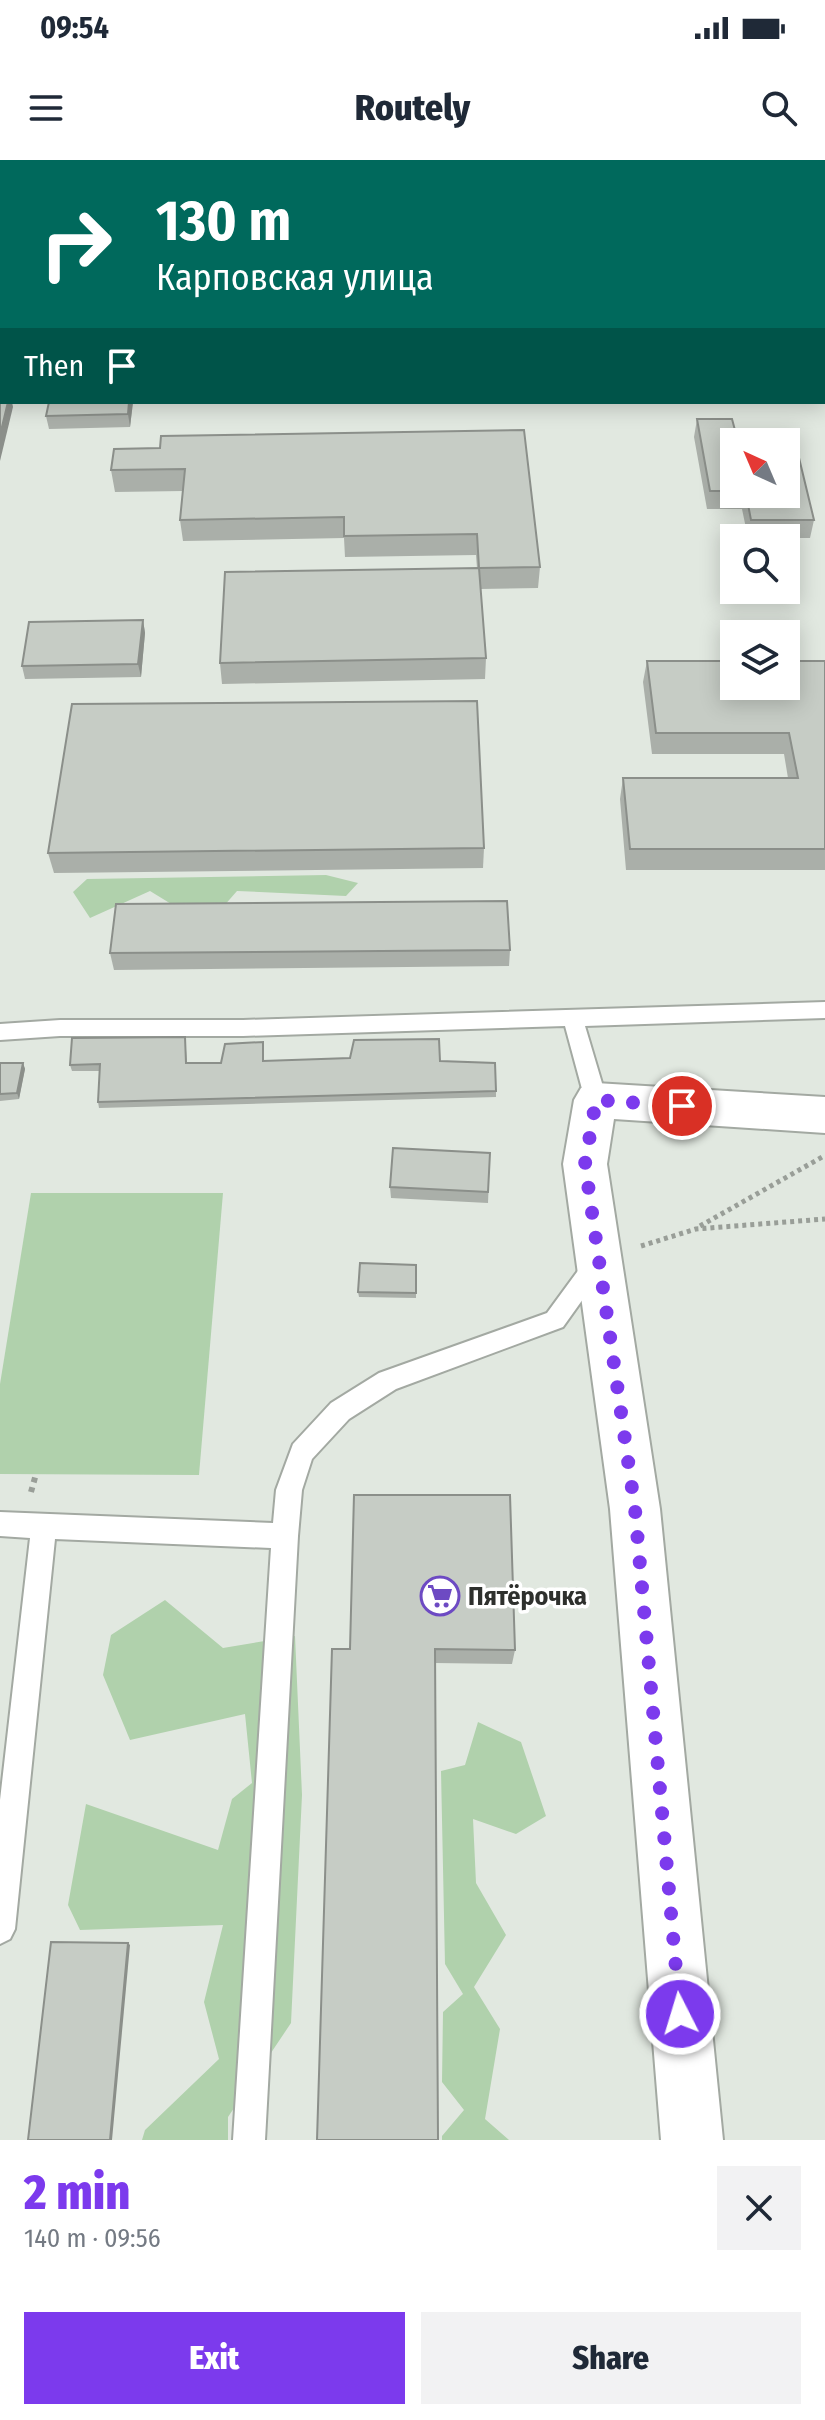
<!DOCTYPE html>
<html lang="en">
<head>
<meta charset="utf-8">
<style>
	body { margin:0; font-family:"Fira Sans Condensed",sans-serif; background:#f2f2f3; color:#1f2937; height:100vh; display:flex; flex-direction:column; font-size:30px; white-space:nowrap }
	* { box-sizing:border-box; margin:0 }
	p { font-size:26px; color:#747a83 }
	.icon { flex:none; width:44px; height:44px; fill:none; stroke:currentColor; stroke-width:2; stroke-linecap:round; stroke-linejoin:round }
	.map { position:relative; height:1980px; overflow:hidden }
	.details { display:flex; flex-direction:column; background:#fff; flex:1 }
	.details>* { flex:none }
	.guide { position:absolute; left:0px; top:0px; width:826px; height:244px; box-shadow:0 4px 20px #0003; background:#00695c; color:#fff; overflow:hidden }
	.needle { width:52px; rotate:316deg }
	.fabs { position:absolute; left:720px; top:268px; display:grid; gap:16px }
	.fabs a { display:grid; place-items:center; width:80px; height:80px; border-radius:0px; background:#fff; box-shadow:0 4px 20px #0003; font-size:40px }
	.pin { position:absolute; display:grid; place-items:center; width:68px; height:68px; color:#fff; margin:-34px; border:4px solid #fff; border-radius:50%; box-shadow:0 2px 8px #0007 }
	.me { position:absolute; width:88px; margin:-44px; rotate:355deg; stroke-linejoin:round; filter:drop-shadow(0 0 6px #0008) }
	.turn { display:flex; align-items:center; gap:28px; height:168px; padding:0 24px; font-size:36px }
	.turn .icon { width:104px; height:104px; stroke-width:2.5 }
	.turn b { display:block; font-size:56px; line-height:68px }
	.then { display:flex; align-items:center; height:76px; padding:0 24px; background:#0003; gap:16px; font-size:30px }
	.round { display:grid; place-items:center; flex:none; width:84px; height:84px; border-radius:0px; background:#f2f2f3 }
	.summary { display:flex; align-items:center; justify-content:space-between; height:136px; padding:0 24px }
	h1 { font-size:48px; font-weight:800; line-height:60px; color:#7c3aed }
	.button { display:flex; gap:16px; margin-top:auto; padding:16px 24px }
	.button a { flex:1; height:92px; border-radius:0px; background:#7c3aed; color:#fff; font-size:32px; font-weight:800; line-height:92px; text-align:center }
	.button a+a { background:#f2f2f3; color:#1f2937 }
	.status { display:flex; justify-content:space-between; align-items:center; height:56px; padding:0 40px; background:#fff; direction:ltr }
	.status svg { height:22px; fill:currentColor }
	header { display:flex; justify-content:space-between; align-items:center; height:104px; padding:0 24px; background:#fff; font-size:36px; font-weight:800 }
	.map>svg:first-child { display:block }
	.green { fill:#b0d1ac }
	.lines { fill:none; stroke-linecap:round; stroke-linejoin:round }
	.lane-casing { stroke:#a3a9a2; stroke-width:4 }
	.street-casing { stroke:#a3a9a2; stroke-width:4 }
	.path-far1 { stroke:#999e98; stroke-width:5; stroke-dasharray:4 4; stroke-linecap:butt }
	.path { stroke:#999e98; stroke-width:6; stroke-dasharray:5 5; stroke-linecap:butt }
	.lane { fill:#fff; fill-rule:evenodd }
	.street { fill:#fff; fill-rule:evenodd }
	.wall { fill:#aaafa9; fill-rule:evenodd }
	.shaded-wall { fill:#8b8f8a }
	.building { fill:#c6ccc5; stroke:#8b8f8a; stroke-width:2 }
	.route { stroke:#7c3aed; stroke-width:14; stroke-dasharray:0 25.2 }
	.labels { text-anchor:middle; stroke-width:7; stroke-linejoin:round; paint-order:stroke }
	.poi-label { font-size:26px; font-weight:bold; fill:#2e302d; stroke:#fff; text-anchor:start }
</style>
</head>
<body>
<div class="status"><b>09:54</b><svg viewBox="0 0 49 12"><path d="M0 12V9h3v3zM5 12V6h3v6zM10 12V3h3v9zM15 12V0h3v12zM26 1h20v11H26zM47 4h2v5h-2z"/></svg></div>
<header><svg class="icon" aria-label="menu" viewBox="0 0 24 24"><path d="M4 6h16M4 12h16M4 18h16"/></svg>Routely<svg class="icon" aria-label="search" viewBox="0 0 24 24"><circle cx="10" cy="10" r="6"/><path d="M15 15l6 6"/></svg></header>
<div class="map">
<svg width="825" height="1980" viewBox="0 0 825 1980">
	<rect width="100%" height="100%" fill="#e1e8e0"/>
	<g class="green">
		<polygon points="326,715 358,723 346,736 237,731 223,747 181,750 150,731 90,758 73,732 87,719"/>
		<polygon points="31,1033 223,1033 199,1315 0,1314 0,1224"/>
		<polygon points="165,1440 223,1488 295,1476 302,1635 291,1863 228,1957 228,1980 142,1980 145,1970 219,1899 204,1842 223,1765 80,1770 68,1745 86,1644 218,1690 232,1639 252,1623 245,1554 130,1580 103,1515 111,1475"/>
		<polygon points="478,1562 521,1582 546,1656 516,1674 473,1659 476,1723 506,1775 474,1827 500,1869 485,1959 509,1980 442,1980 442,1976 464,1950 442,1922 443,1852 463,1834 445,1804 441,1611 465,1605"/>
	</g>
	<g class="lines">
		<g class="lane-casing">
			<g id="lane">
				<polygon points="825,842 825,858 585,866 607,940 604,946 596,949 588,946 585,940 565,866 243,876 60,876 0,880 0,864 60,860 243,860"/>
				<polygon points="596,1094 604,1097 608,1104 563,1167 396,1229 349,1259 312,1299 302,1330 298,1376 265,1980 233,1980 271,1388 55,1379 15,1769 10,1779 0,1784 0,1640 30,1378 0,1376 0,1352 273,1363 276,1330 293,1284 331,1243 379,1213 547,1153 588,1097"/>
			</g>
		</g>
		<g class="street-casing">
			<g id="street">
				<polygon points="824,7 825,8 825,27 824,26"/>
				<polygon points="596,923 825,937 825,973 614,959 607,1004 660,1349 723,1980 661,1980 610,1349 563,1004 574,940 581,928"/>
			</g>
		</g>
		<g class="path-far1">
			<polyline points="700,1066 824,996"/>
			<polyline points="641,1086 696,1069 825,1059"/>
		</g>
		<polyline class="path" points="31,1332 36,1314"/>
		<use href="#lane" class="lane"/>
		<use href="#street" class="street"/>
	</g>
	<g class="wall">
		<polygon points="0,0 2,2 2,41 0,41"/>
		<rect x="493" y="0" width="277" height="2"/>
		<polygon points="49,242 133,242 130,267 49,269 46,256"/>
		<path d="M 697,259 L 736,274 L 814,360 L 810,378 L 748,378 L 742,349 L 707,349 L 694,277 ZM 734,282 L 786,334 L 734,334 Z"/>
		<polygon points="524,270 540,407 538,428 480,429 486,498 485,519 222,524 220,503 477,408 476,395 345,397 344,378 183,381 180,360 183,331 115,332 111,310 160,288"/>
		<polygon points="143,460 145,473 141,517 25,519 22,506"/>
		<polygon points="647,501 825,501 825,710 626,710 620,639 623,618 788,618 784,594 652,594 643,522"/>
		<polygon points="484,688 483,708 54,713 48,693"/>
		<polygon points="510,790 509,806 114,810 110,793"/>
		<polygon points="185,877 187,903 221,903 263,882 264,901 440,901 496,931 496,937 99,948 98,942 100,911 72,911 70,905"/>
		<polygon points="0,903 23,903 25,909 19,939 0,941"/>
		<polygon points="490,993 488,1043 391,1038 390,1027"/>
		<polygon points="416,1105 416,1138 359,1137 358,1132"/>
		<polygon points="332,1489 515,1490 512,1504 435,1503"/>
	</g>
	<g class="shaded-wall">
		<polygon points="2,175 2,199 0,207 0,182"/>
		<polygon points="8,242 12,242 13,247 0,301 0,275"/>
		<polygon points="129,242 133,242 130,267 128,254"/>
		<polygon points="143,460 145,473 141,517 138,504"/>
		<polygon points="23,903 25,909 19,939 17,933"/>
		<polygon points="128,1783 130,1785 112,1980 110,1980"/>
	</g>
	<g class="building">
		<polygon points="0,0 35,0 35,2 2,2 2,23 0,23"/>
		<polygon points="69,0 160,0 160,2 68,2"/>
		<polygon points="222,0 471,0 471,2 221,2"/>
		<polygon points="494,0 630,0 630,2 495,2"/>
		<rect x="631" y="0" width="103" height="2"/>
		<polygon points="0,234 2,234 2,242 8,242 0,275"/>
		<polygon points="49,242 129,242 128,254 46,256"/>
		<polygon points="697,259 732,259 736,274 793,273 814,360 751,360 746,334 786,334 786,282 734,282 734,331 710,331"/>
		<polygon points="524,270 540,407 479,408 477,374 344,376 344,357 180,360 185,309 111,310 114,289 160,288 161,276"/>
		<polygon points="479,408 486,498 220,503 225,412"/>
		<polygon points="143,460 138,504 22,506 29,462"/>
		<polygon points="647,501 734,501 734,526 786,526 786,501 825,501 825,689 630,689 623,618 798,618 789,573 656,573"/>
		<polygon points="477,541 484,688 48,693 72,544"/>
		<polygon points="507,741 510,790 110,793 116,744"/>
		<polygon points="185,877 186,903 221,903 225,884 263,882 263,901 350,898 354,880 439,879 440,901 495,903 496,931 98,942 100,904 70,905 72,878"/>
		<polygon points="0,903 23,903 17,933 0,934"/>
		<polygon points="393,988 490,993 488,1032 390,1027"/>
		<polygon points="360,1103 416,1105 416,1133 358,1132"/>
		<polygon points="354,1335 510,1335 515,1490 435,1489 438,1980 317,1980 332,1489 350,1489"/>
		<polygon points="51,1782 128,1783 110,1980 28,1980"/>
	</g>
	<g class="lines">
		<polyline class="route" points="680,1854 635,1349 585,1004 596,940 682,946"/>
	</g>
	<defs>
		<g id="supermarket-ring" transform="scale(2)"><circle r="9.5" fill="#fff" stroke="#6d4ac3" stroke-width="1.5"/><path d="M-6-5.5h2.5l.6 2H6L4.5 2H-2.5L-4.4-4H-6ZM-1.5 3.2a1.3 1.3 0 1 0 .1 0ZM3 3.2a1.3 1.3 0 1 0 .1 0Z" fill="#6d4ac3"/></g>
	</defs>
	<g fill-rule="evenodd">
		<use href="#supermarket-ring" x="440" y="1436"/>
	</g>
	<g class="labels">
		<g class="poi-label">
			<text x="468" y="1445">Пятёрочка</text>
		</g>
	</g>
</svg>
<div class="fabs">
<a><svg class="needle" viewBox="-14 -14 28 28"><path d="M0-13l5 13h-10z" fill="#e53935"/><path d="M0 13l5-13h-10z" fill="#747a83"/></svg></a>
<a><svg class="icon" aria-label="search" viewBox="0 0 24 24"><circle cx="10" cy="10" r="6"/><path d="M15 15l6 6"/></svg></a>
<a><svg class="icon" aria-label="layers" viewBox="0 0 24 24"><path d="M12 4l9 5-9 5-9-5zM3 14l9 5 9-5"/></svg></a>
</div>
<div class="pin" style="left:682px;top:946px;background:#d93025"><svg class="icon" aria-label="arrive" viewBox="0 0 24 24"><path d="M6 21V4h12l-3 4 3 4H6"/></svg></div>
<svg class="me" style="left:680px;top:1854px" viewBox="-20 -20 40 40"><circle r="17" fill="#7c3aed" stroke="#fff" stroke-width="3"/><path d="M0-11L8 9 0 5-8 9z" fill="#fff"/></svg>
<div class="guide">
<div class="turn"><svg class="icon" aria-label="right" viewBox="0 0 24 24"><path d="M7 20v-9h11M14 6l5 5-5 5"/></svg><div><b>130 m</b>Карповская улица</div></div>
<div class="then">Then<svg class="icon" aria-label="arrive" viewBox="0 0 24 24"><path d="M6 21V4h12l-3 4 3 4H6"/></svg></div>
</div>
</div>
<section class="details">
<div class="summary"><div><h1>2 min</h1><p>140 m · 09:56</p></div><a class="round"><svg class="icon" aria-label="close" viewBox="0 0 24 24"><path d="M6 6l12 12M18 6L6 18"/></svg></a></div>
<div class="button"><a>Exit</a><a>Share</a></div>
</section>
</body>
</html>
